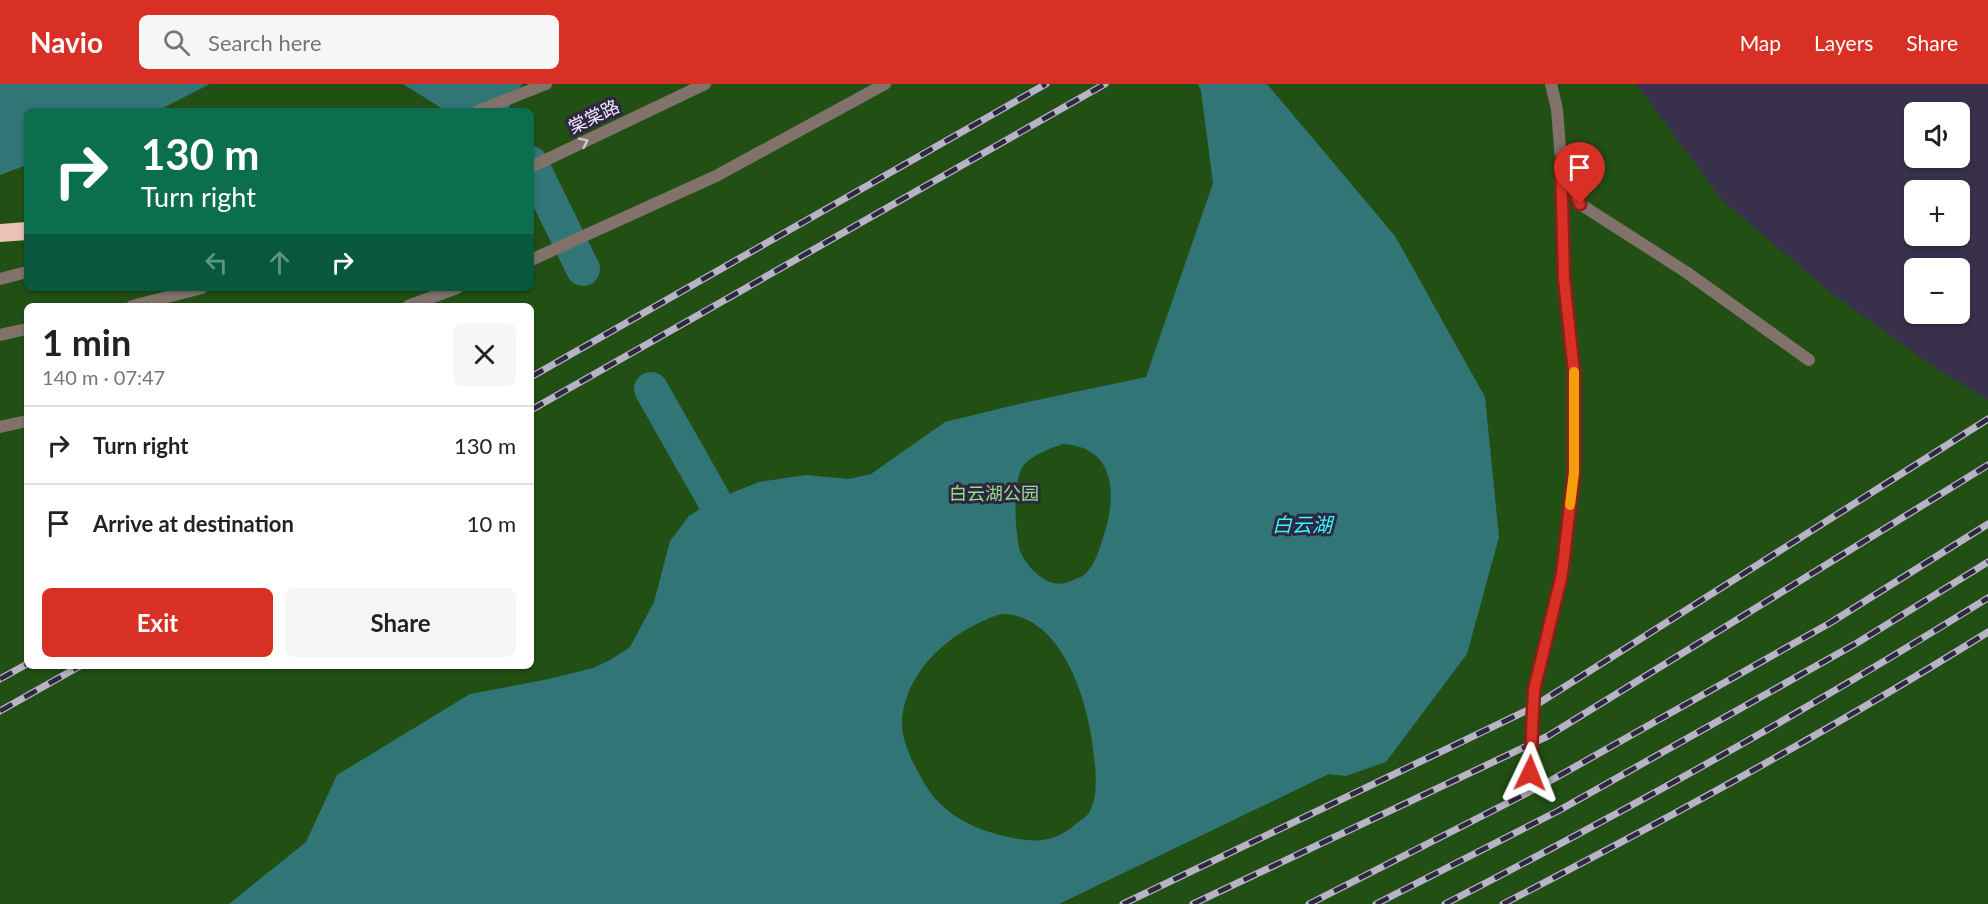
<!DOCTYPE html>
<html lang="en">
<head>
<meta charset="utf-8">
<style>
	body { margin:0; font-family:Lato,"Noto Sans SC",sans-serif; background:#f6f6f6; color:#222; height:100vh; display:flex; flex-direction:column; font-size:22px; white-space:nowrap }
	* { box-sizing:border-box; margin:0 }
	p { font-size:20px; color:#767676 }
	.icon { flex:none; width:33px; height:33px; fill:none; stroke:currentColor; stroke-width:2; stroke-linecap:round; stroke-linejoin:round }
	.map { position:relative; flex:1; overflow:hidden }
	.drawer { position:absolute; left:24px; top:219px; width:510px; height:366px; display:flex; flex-direction:column; background:#fff; border-radius:9px; box-shadow:0 2px 4px #0004 }
	.drawer>* { flex:none }
	.banner { position:absolute; left:24px; top:24px; width:510px; height:183px; border-radius:9px; box-shadow:0 2px 4px #0004; background:#0b6e4f; color:#fff; overflow:hidden }
	.buttons { position:absolute; left:1904px; top:18px; display:grid; gap:12px }
	.buttons a { display:grid; place-items:center; width:66px; height:66px; border-radius:9px; background:#fff; box-shadow:0 2px 4px #0004; font-size:30px }
	.pin { position:absolute; display:grid; place-items:center; width:51px; height:51px; color:#fff; margin:-62px -26px; border-radius:50% 50% 50% 0; rotate:-45deg; box-shadow:0 0 6px #0007 }
	.pin .icon { rotate:45deg }
	.me { position:absolute; width:66px; margin:-33px; rotate:2deg; stroke-linejoin:round; filter:drop-shadow(0 0 4px #0008) }
	.turn { display:flex; align-items:center; gap:21px; height:126px; padding:0 18px; font-size:27px }
	.turn .icon { width:78px; height:78px; stroke-width:2.5 }
	.turn b { display:block; font-size:42px; line-height:51px }
	.lanes { display:flex; align-items:center; height:57px; padding:0 18px; background:#0003; justify-content:center; gap:30px; direction:ltr }
	.lanes .off { opacity:.35 }
	.round { display:grid; place-items:center; flex:none; width:63px; height:63px; border-radius:9px; background:#f6f6f6 }
	.head { display:flex; align-items:center; justify-content:space-between; height:102px; padding:0 18px }
	h1 { font-size:36px; font-weight:700; line-height:45px }
	.primary-button { display:flex; gap:12px; margin-top:auto; padding:12px 18px }
	.primary-button a { flex:1; height:69px; border-radius:9px; background:#d93025; color:#fff; font-size:24px; font-weight:700; line-height:69px; text-align:center }
	.primary-button a+a { background:#f6f6f6; color:#222 }
	ul { padding:0; list-style:none }
	li { display:flex; align-items:center; gap:18px; height:78px; padding:0 18px; border-top:2px solid #e0e0e0 }
	li div { flex:1 }
	li b { display:block; font-size:22px }
	li em { font-style:normal }
	header { display:flex; align-items:center; gap:36px; box-sizing:border-box; height:84px; padding:0 30px; background:#d93025; color:#fff }
	header strong { font-size:28px }
	nav { display:flex; gap:33px; margin-inline-start:auto; font-size:21px }
	.search { width:420px; height:54px; background:#f6f6f6; display:flex; align-items:center; gap:15px; box-sizing:border-box; padding:0 21px; border-radius:9px; color:#767676; font-size:22px }
	.map>svg:first-child { display:block }
	.green { fill:#224f14; fill-rule:evenodd }
	.water { fill:#317577; fill-rule:evenodd }
	.lines { fill:none; stroke-linecap:round; stroke-linejoin:round }
	.canal { stroke:#317577; stroke-width:34 }
	.service { stroke:#81726c; stroke-width:12 }
	.tertiary { stroke:#81726c; stroke-width:12 }
	.motorway { stroke:#e9c3b5; stroke-width:18 }
	.rail-casing { stroke:#b9b3c7; stroke-width:7 }
	.rail { stroke:#2f2741; stroke-width:4.5; stroke-dasharray:14; stroke-linecap:butt }
	.oneway { stroke:#cdc5cf }
	.route-casing { stroke:#8d1f18; stroke-width:15 }
	.route { stroke:#d93025; stroke-width:10 }
	.slow { stroke:#f59e0b; stroke-width:10 }
	.labels { text-anchor:middle; stroke-width:6; stroke-linejoin:round; paint-order:stroke }
	.street-label { font-size:18px; fill:#ede8f9; stroke:#2f2741 }
	.park-label { font-size:18px; fill:#96df82; stroke:#2f2741 }
	.water-label { font-size:20px; font-style:italic; fill:#34f9fd; stroke:#2f2741 }
</style>
</head>
<body>
<header>
<strong>Navio</strong>
<div class="search"><svg class="icon" aria-label="search" viewBox="0 0 24 24"><circle cx="10" cy="10" r="6"/><path d="M15 15l6 6"/></svg>Search here</div>
<nav><a>Map</a><a>Layers</a><a>Share</a></nav>
</header>
<div class="map">
<svg width="1988" height="820" viewBox="0 0 1988 820">
	<rect width="100%" height="100%" fill="#39314c"/>
	<path class="green" d="M 0,0 L 1636,0 L 1723,117 L 1830,208 L 1931,281 L 1988,316 L 1988,820 L 0,820 ZM 27,27 L 531,27 L 531,204 L 27,204 ZM 27,222 L 531,222 L 531,582 L 27,582 Z"/>
	<g class="water">
		<polygon points="0,0 210,0 157,27 27,27 27,81 0,91"/>
		<polygon points="403,0 522,0 507,27 446,27"/>
		<path d="M 1198,0 L 1267,0 L 1395,152 L 1485,313 L 1499,453 L 1467,570 L 1386,678 L 1346,692 L 1329,690 L 1059,820 L 229,820 L 306,758 L 337,691 L 470,610 L 549,595 L 593,584 L 610,576 L 630,563 L 654,518 L 670,457 L 689,432 L 714,416 L 759,398 L 806,391 L 849,395 L 871,390 L 945,338 L 1023,319 L 1146,293 L 1213,99 L 1201,7 ZM 1063,360 C 1117,363 1117,413 1103,454 C 1099,466 1095,481 1085,490 C 1082,493 1077,494 1073,496 C 1055,505 1042,496 1030,483 C 1026,478 1022,473 1020,467 C 1015,449 1012,398 1023,382 C 1033,370 1049,365 1063,360 ZM 1001,530 C 1064,530 1090,623 1094,673 C 1096,689 1098,712 1090,727 C 1088,732 1081,736 1077,739 C 1059,755 1042,759 1019,755 C 994,751 963,741 945,724 C 930,711 925,701 916,684 C 909,671 901,652 902,637 C 906,584 954,545 1001,530 Z"/>
	</g>
	<g class="lines">
		<g class="canal">
			<polyline points="531,79 583,185"/>
			<polyline points="651,305 714,416 730,460"/>
		</g>
		<g class="service">
			<polyline points="1551,0 1557,25 1561,77 1580,120 1686,188 1809,276"/>
			<polyline points="531,176 716,92 885,0"/>
			<polyline points="408,222 457,204"/>
			<polyline points="0,343 27,337"/>
			<polyline points="1530,689 1534,606 1562,490 1574,388 1574,288 1564,194 1561,77"/>
		</g>
		<g class="tertiary">
			<polyline points="478,27 546,0"/>
			<polyline points="531,83 705,0"/>
			<polyline points="0,195 27,188"/>
			<polyline points="132,222 202,204"/>
			<polyline points="0,251 27,245"/>
		</g>
		<polyline class="motorway" points="0,149 27,147"/>
		<g class="rail-casing">
			<g id="rail">
				<polyline points="531,293 1046,0"/>
				<polyline points="531,326 1105,0"/>
				<polyline points="0,595 27,580"/>
				<polyline points="0,627 80,582"/>
				<polyline points="1123,820 1528,626 1988,335"/>
				<polyline points="1193,820 1548,652 1988,381"/>
				<polyline points="1309,820 1541,702 1830,539 1988,440"/>
				<polyline points="1376,820 1558,727 1857,559 1988,478"/>
				<path d="M 1445,820 C 1630,725 1811,624 1988,514"/>
				<path d="M 1503,820 C 1668,735 1831,646 1988,548"/>
			</g>
		</g>
		<use href="#rail" class="rail"/>
	</g>
	<defs><path id="oneway-chevron" d="M-2-3.5L2.5 0L-2 3.5" fill="none" stroke-width="1.6" stroke-linecap="round" stroke-linejoin="round" transform="scale(1.5)"/></defs>
	<use class="oneway" href="#oneway-chevron" transform="translate(584 58) rotate(-26)"/>
	<g class="lines">
		<g class="route-casing">
			<polyline id="route" points="1530,689 1534,606 1562,490 1574,388 1574,288 1564,195 1561,77 1580,120"/>
		</g>
		<use href="#route" class="route"/>
		<polyline class="slow" points="1570,421 1574,388 1574,288"/>
	</g>
	<g class="labels">
		<g class="street-label">
			<text transform="translate(594 33) rotate(-26)" y="6">棠棠路</text>
		</g>
		<g class="park-label">
			<text x="994" y="416">白云湖公园</text>
		</g>
		<g class="water-label">
			<text x="1302" y="448">白云湖</text>
		</g>
	</g>
</svg>
<div class="buttons">
<a><svg class="icon" aria-label="sound" viewBox="0 0 24 24"><path d="M4 9h4l5-4v14l-5-4H4zM17 9q2 3 0 6"/></svg></a>
<a>+</a>
<a>−</a>
</div>
<div class="pin" style="left:1580px;top:120px;background:#d93025"><svg class="icon" aria-label="arrive" viewBox="0 0 24 24"><path d="M6 21V4h12l-3 4 3 4H6"/></svg></div>
<svg class="me" style="left:1530px;top:689px" viewBox="-20 -20 40 40"><path d="M0-17L14 15 0 8-14 15z" fill="#d93025" stroke="#fff" stroke-width="4"/></svg>
<div class="banner">
<div class="turn"><svg class="icon" aria-label="right" viewBox="0 0 24 24"><path d="M7 20v-9h11M14 6l5 5-5 5"/></svg><div><b>130 m</b>Turn right</div></div>
<div class="lanes"><svg class="icon off" aria-label="left" viewBox="0 0 24 24"><path d="M17 20v-9H6M10 6l-5 5 5 5"/></svg><svg class="icon off" aria-label="ahead" viewBox="0 0 24 24"><path d="M12 20V5M6 11l6-6 6 6"/></svg><svg class="icon" aria-label="right" viewBox="0 0 24 24"><path d="M7 20v-9h11M14 6l5 5-5 5"/></svg></div>
</div>
<section class="drawer">
<div class="head"><div><h1>1 min</h1><p>140 m · 07:47</p></div><a class="round"><svg class="icon" aria-label="close" viewBox="0 0 24 24"><path d="M6 6l12 12M18 6L6 18"/></svg></a></div>
<ul>
<li><svg class="icon" aria-label="right" viewBox="0 0 24 24"><path d="M7 20v-9h11M14 6l5 5-5 5"/></svg><div><b>Turn right</b></div><em>130 m</em></li>
<li><svg class="icon" aria-label="arrive" viewBox="0 0 24 24"><path d="M6 21V4h12l-3 4 3 4H6"/></svg><div><b>Arrive at destination</b></div><em>10 m</em></li>
</ul>
<div class="primary-button"><a>Exit</a><a>Share</a></div>
</section>
</div>
</body>
</html>
